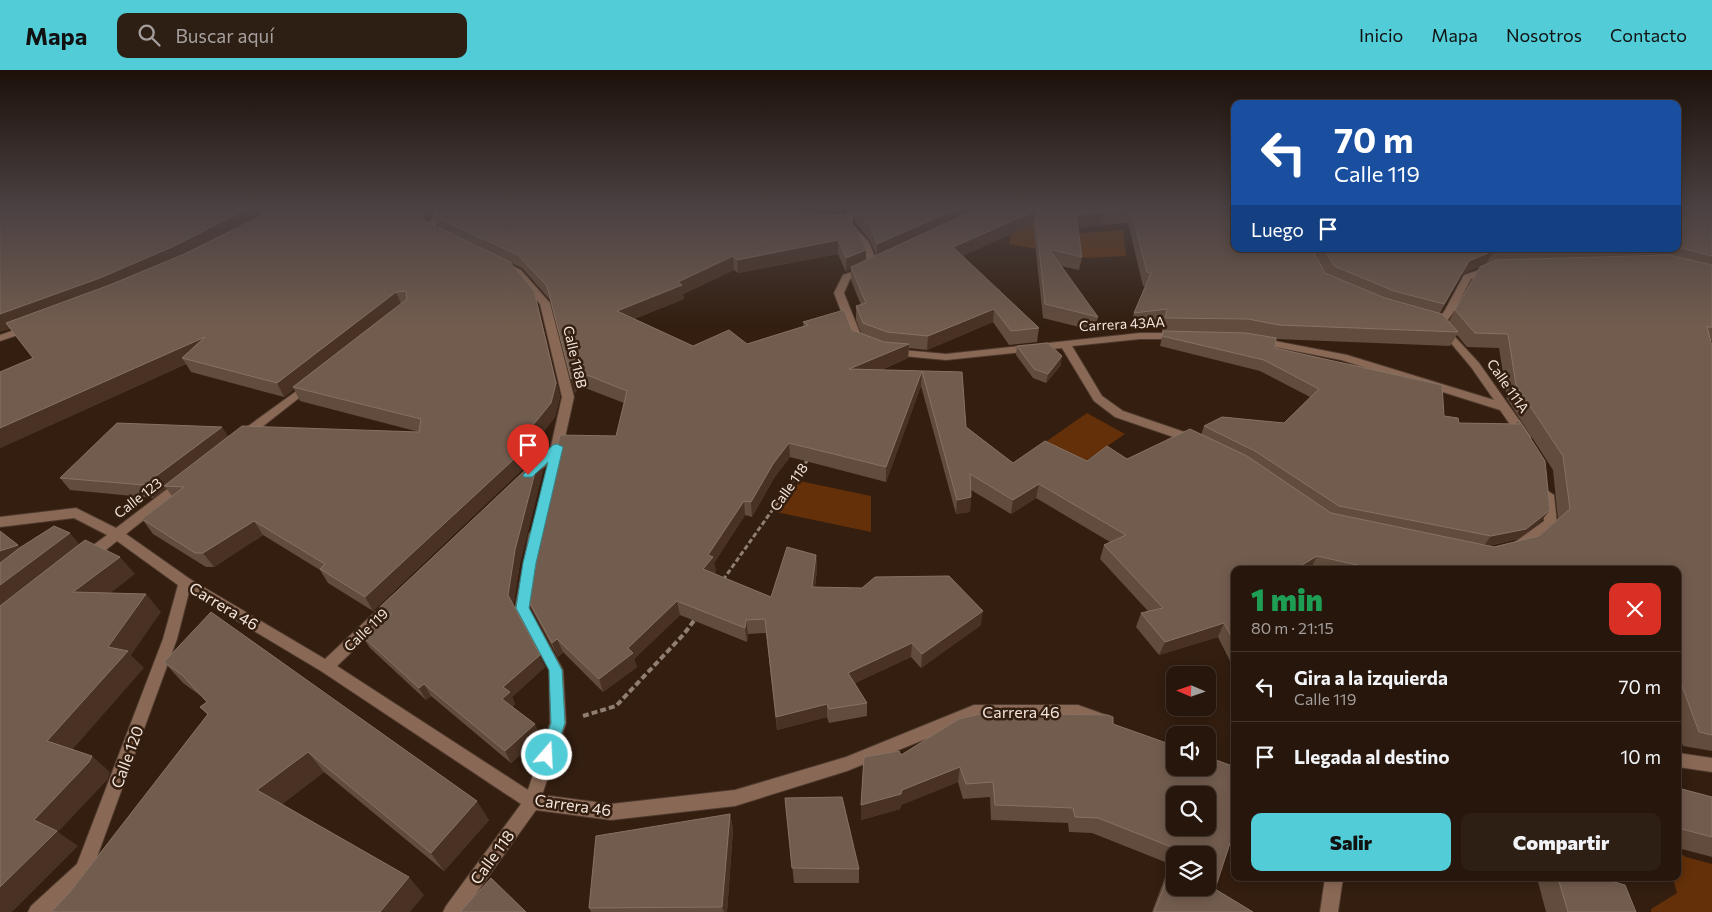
<!DOCTYPE html>
<html lang="es">
<head>
<meta charset="utf-8">
<style>
	body { margin:0; font-family:Commissioner,sans-serif; background:#2e1f15; color:#f1f3f6; height:100vh; display:flex; flex-direction:column; font-size:19px; white-space:nowrap }
	* { box-sizing:border-box; margin:0 }
	p { font-size:16px; color:#a49f9d }
	.icon { flex:none; width:28px; height:28px; fill:none; stroke:currentColor; stroke-width:2; stroke-linecap:round; stroke-linejoin:round }
	.map { position:relative; flex:1; overflow:hidden }
	.panel { position:absolute; left:1231px; top:496px; width:450px; height:315px; display:flex; flex-direction:column; background:#26160c; border-radius:10px; box-shadow:0 2px 12px #0003,0 0 0 1px #42352d }
	.panel>* { flex:none }
	.guide { position:absolute; left:1231px; top:30px; width:450px; height:152px; border-radius:10px; box-shadow:0 2px 12px #0003,0 0 0 1px #42352d; background:#1a4fa0; color:#fff; overflow:hidden }
	.needle { width:32px; rotate:272deg }
	.fabs { position:absolute; left:1166px; top:596px; display:grid; gap:10px }
	.fabs a { display:grid; place-items:center; width:50px; height:50px; border-radius:10px; background:#26160c; box-shadow:0 2px 12px #0003,0 0 0 1px #42352d; font-size:25px }
	.pin { position:absolute; display:grid; place-items:center; width:42px; height:42px; color:#fff; margin:-51px -21px; border-radius:50% 50% 50% 0; rotate:-45deg; box-shadow:0 0 5px #0007 }
	.pin .icon { rotate:45deg }
	.me { position:absolute; width:55px; margin:-28px; rotate:19deg; stroke-linejoin:round; filter:drop-shadow(0 0 4px #0008) }
	.turn { display:flex; align-items:center; gap:18px; height:105px; padding:0 20px; font-size:22px }
	.turn .icon { width:65px; height:65px; stroke-width:2.5 }
	.turn b { display:block; font-size:35px; line-height:42px }
	.then { display:flex; align-items:center; height:48px; padding:0 20px; background:#0003; gap:10px; font-size:19px }
	.round { display:grid; place-items:center; flex:none; width:52px; height:52px; border-radius:10px; background:#2e1f15 }
	.overview { display:flex; align-items:center; justify-content:space-between; height:85px; padding:0 20px }
	h1 { font-size:30px; font-weight:800; line-height:38px; color:#1e9e55 }
	.button { display:flex; gap:10px; margin-top:auto; padding:10px 20px }
	.button a { flex:1; height:58px; border-radius:10px; background:#52ccd6; color:#111; font-size:20px; font-weight:800; line-height:58px; text-align:center }
	.button a+a { background:#2e1f15; color:#f1f3f6 }
	ul { padding:0; list-style:none }
	li { display:flex; align-items:center; gap:15px; height:70px; padding:0 20px; border-top:1px solid #42352d }
	li div { flex:1 }
	li b { display:block; font-size:19px }
	li em { font-style:normal }
	header { display:flex; align-items:center; gap:30px; box-sizing:border-box; height:70px; padding:0 25px; background:#52ccd6; color:#111 }
	header strong { font-size:24px }
	nav { display:flex; gap:28px; margin-inline-start:auto; font-size:18px }
	.search { width:350px; height:45px; background:#2e1f15; display:flex; align-items:center; gap:12px; box-sizing:border-box; padding:0 18px; border-radius:10px; color:#a49f9d; font-size:19px }
	.map>svg:first-child { display:block }
	.green { fill:#633009 }
	.lines { fill:none; stroke-linecap:round; stroke-linejoin:round }
	.minor-casing { stroke:#4e3a2d; stroke-width:2 }
	.path-far1 { stroke:#907e72; stroke-width:3; stroke-dasharray:5 2.5; stroke-linecap:butt }
	.path { stroke:#907e72; stroke-width:4; stroke-dasharray:6 3; stroke-linecap:butt }
	.minor { fill:#896956; fill-rule:evenodd }
	.wall { fill:#624c3d; fill-rule:evenodd }
	.shaded-wall { fill:#493224 }
	.building { fill:#725c4e; stroke:#867264; fill-rule:evenodd }
	.route { fill:#52ccd6; stroke:#35858b }
	.labels { text-anchor:middle; stroke-width:5; stroke-linejoin:round; paint-order:stroke }
	.street-label { font-size:14px; fill:#f4e5dc; stroke:#331e10 }
	.near-street-label { font-size:16px; fill:#f4e5dc; stroke:#331e10 }
</style>
</head>
<body>
<header>
<strong>Mapa</strong>
<div class="search"><svg class="icon" aria-label="search" viewBox="0 0 24 24"><circle cx="10" cy="10" r="6"/><path d="M15 15l6 6"/></svg>Buscar aquí</div>
<nav><a>Inicio</a><a>Mapa</a><a>Nosotros</a><a>Contacto</a></nav>
</header>
<div class="map">
<svg width="1712" height="842" viewBox="0 0 1712 842">
	<rect width="100%" height="100%" fill="#331e10"/>
	<g class="green">
		<polygon points="1035,151 1083,163 1123,160 1126,186 1086,188 1009,174 1013,157"/>
		<polygon points="1087,343 1125,364 1078,396 1037,378"/>
		<polygon points="800,411 871,426 871,462 776,442"/>
		<polygon points="1678,782 1686,787 1712,794 1712,842 1651,842 1651,839 1677,823 1673,808 1678,808"/>
	</g>
	<g class="lines">
		<g class="minor-casing">
			<g id="minor">
				<polygon points="452,138 464,138 441,148 436,155 438,161 447,166 445,168 439,168 431,164 428,155 435,144"/>
				<polygon points="848,138 856,138 852,154 869,172 878,195 850,209 844,223 862,268 866,272 861,275 852,270 834,223 843,205 869,196 860,173 844,153"/>
				<polygon points="504,192 521,200 550,233 574,327 562,381 532,408 528,409 522,405 524,402 551,376 562,327 540,234 515,204 501,197 501,193"/>
				<polygon points="1491,196 1494,197 1494,201 1471,209 1455,240 1444,255 1479,293 1529,364 1531,367 1529,370 1521,370 1500,340 1341,290 1260,274 1255,271 1260,268 1347,285 1494,330 1471,297 1435,254 1445,240 1464,205"/>
				<polygon points="29,255 34,258 33,260 0,271 0,265"/>
				<polygon points="1140,263 1178,263 1183,266 1178,269 1140,269 1072,276 1102,326 1123,341 1199,367 1201,370 1199,373 1191,373 1115,347 1094,331 1062,278 946,290 892,285 887,282 892,279 946,284"/>
				<polygon points="309,312 315,315 313,317 248,368 240,368 238,365 240,362"/>
				<polygon points="183,409 187,410 189,413 187,416 126,464 190,509 325,589 391,527 396,525 401,527 403,531 401,535 337,596 528,720 550,653 549,600 515,538 529,464 531,461 541,461 543,464 529,538 563,600 566,653 542,725 611,734 735,720 846,687 974,635 1078,635 1106,645 1108,650 1106,655 1100,657 1078,649 975,649 847,701 735,736 611,750 536,740 463,842 443,842 446,836 521,734 321,601 189,522 177,569 90,806 51,842 28,842 31,836 77,794 163,569 178,515 117,471 91,492 81,492 79,488 81,484 107,465 74,448 0,457 0,447 76,438 116,458 179,410"/>
				<polygon points="1548,421 1554,425 1557,453 1525,478 1515,478 1513,475 1515,472 1544,451 1542,425"/>
				<polygon points="1678,683 1712,688 1712,702 1678,697"/>
				<polygon points="1325,808 1343,808 1338,842 1320,842"/>
			</g>
		</g>
		<polyline class="path-far1" points="723,510 809,388"/>
		<polyline class="path" points="583,646 616,636 684,564 696,548"/>
		<use href="#minor" class="minor"/>
	</g>
	<g class="wall">
		<path d="M 0,138 L 727,138 L 725,139 L 746,139 L 866,180 L 866,190 L 876,185 L 870,171 L 855,152 L 855,139 L 1235,138 L 1312,179 L 1678,179 L 1678,138 L 1712,138 L 1712,271 L 1711,271 L 1712,276 L 1712,681 L 1683,676 L 1678,661 L 1678,500 L 1235,500 L 1235,601 L 1218,567 L 1159,585 L 1136,557 L 1141,543 L 1148,541 L 1100,489 L 1104,475 L 1110,472 L 1036,428 L 1011,444 L 971,420 L 970,442 L 956,444 L 921,316 L 886,412 L 790,387 L 774,408 L 752,447 L 745,445 L 714,493 L 716,501 L 714,504 L 771,527 L 816,485 L 817,499 L 815,517 L 981,555 L 921,598 L 911,587 L 855,613 L 867,633 L 867,646 L 829,653 L 827,647 L 777,660 L 766,563 L 748,564 L 747,572 L 680,545 L 634,589 L 637,597 L 603,622 L 563,582 L 558,587 L 531,538 L 525,524 L 616,366 L 624,333 L 580,316 L 575,323 L 550,230 L 522,198 L 511,193 L 538,235 L 560,327 L 555,347 L 540,366 L 544,379 L 373,541 L 328,513 L 320,500 L 263,465 L 214,497 L 206,497 L 153,464 L 142,449 L 172,426 L 166,418 L 154,428 L 70,420 L 60,408 L 228,366 L 419,362 L 300,331 L 294,319 L 284,327 L 191,302 L 186,294 L 0,378 L 33,288 ZM 434,143 L 435,147 L 439,158 L 427,153 ZM 1128,153 L 1143,216 L 1145,216 L 1134,243 L 1130,257 L 1163,253 L 1162,262 L 1163,262 L 1160,276 L 1260,301 L 1310,327 L 1284,353 L 1204,356 L 1201,365 L 1127,389 L 1013,393 L 966,357 L 962,302 L 881,300 L 908,288 L 909,278 L 927,280 L 993,252 L 1009,275 L 1037,272 L 1039,258 L 962,186 L 1033,154 L 1043,248 L 1095,261 L 1098,247 L 1061,196 L 1079,200 L 1082,187 L 1078,158 L 1102,155 ZM 838,184 L 846,202 L 851,199 L 851,210 L 861,235 L 856,236 L 856,250 L 861,263 L 852,260 L 803,252 L 804,257 L 747,274 L 693,276 L 634,249 L 684,229 L 683,224 L 734,200 L 738,203 ZM 1486,194 L 1455,240 L 1449,251 L 1440,243 L 1462,204 ZM 1457,265 L 1467,277 L 1499,278 L 1507,329 L 1553,400 L 1558,449 L 1539,466 L 1494,477 L 1489,476 L 1518,469 L 1542,450 L 1519,350 L 1516,354 L 1459,353 L 1444,346 L 1275,278 L 1276,269 L 1450,276 Z"/>
		<polygon points="1017,276 1061,295 1046,313 1033,308 1016,285"/>
		<polygon points="539,387 543,400 520,493 513,536 545,597 512,627 515,634 512,637 541,666 511,693 431,626 426,630 370,578 362,566 387,548 380,537"/>
		<polygon points="164,592 489,750 444,801 324,702 282,734 424,825 70,822 208,645 200,637 207,632 201,626 183,613"/>
		<path d="M 985,643 L 1108,645 L 1113,647 L 1113,654 L 1175,676 L 1175,698 L 1208,698 L 1208,687 L 1235,697 L 1235,758 L 1215,819 L 1253,842 L 1152,842 L 1170,794 L 1092,763 L 1069,762 L 1068,753 L 991,750 L 990,727 L 963,729 L 958,712 L 901,735 L 900,739 L 861,750 L 864,687 L 899,681 L 901,685 L 959,649 ZM 1175,725 L 1208,725 L 1208,758 L 1175,758 ZM 1175,785 L 1208,785 L 1208,818 L 1175,818 Z"/>
		<polygon points="1678,718 1712,727 1712,787 1678,778"/>
		<polygon points="785,728 859,799 859,813 794,813"/>
		<polygon points="730,744 733,759 727,842 591,842 589,838"/>
		<polygon points="1537,808 1600,808 1636,842 1546,842"/>
	</g>
	<g class="shaded-wall">
		<polygon points="249,138 280,138 180,191 10,259 0,262 0,244"/>
		<polygon points="424,138 446,138 433,143 426,154 425,151 422,141"/>
		<polygon points="959,138 987,138 877,187 877,174"/>
		<polygon points="1035,141 1033,154 952,191 953,177"/>
		<polygon points="1105,142 1102,155 1074,158 1076,145"/>
		<polygon points="838,170 838,184 738,203 737,190"/>
		<polygon points="866,180 866,193 851,197 851,199 846,202 846,188"/>
		<polygon points="1493,181 1486,194 1462,204 1437,248 1469,191"/>
		<polygon points="733,186 734,200 683,224 684,229 619,255 617,241"/>
		<polygon points="534,221 560,327 555,347 540,366 544,379 373,541 365,527 525,365"/>
		<polygon points="396,222 402,236 293,317 294,319 284,327 277,313"/>
		<polygon points="994,239 993,252 927,280 928,266"/>
		<polygon points="205,267 182,288 186,294 0,378 0,358"/>
		<polygon points="909,274 908,288 849,313 849,299"/>
		<polygon points="1062,286 1061,295 1046,313 1048,304"/>
		<polygon points="577,301 580,316 575,323 571,309"/>
		<polygon points="922,301 921,316 886,412 886,397"/>
		<polygon points="222,357 230,369 164,416 166,418 154,428 144,415"/>
		<polygon points="789,373 790,387 774,408 752,447 751,432 773,394"/>
		<polygon points="539,387 543,400 520,493 513,538 508,525 515,480"/>
		<polygon points="1039,414 1036,428 1011,444 1013,430"/>
		<polygon points="971,427 970,442 956,444 957,430"/>
		<polygon points="744,431 745,445 714,493 716,501 705,513 703,499 708,485"/>
		<polygon points="1550,440 1542,450 1518,469 1483,477 1491,466"/>
		<polygon points="254,451 263,465 214,497 203,483"/>
		<polygon points="70,463 85,481 0,547 0,515"/>
		<polygon points="18,475 32,490 0,500 0,481"/>
		<polygon points="816,485 817,499 813,531 812,517"/>
		<polygon points="1317,486 1310,500 1294,500"/>
		<polygon points="120,487 135,504 90,539 73,522"/>
		<polygon points="146,524 161,542 131,585 144,598 66,687 47,671 108,577"/>
		<polygon points="677,531 680,545 634,589 637,597 603,622 599,609 628,578"/>
		<polygon points="983,541 981,555 921,598 922,584"/>
		<polygon points="746,550 748,564 747,572 745,558"/>
		<polygon points="1224,553 1218,567 1159,585 1165,572"/>
		<polygon points="557,569 563,582 558,587 552,573"/>
		<polygon points="912,573 911,587 848,616 848,603"/>
		<polygon points="540,585 545,597 512,627 515,634 508,640 502,629 503,617"/>
		<polygon points="424,614 431,626 426,630 419,618"/>
		<polygon points="827,634 827,647 777,660 776,647"/>
		<polygon points="535,654 541,666 511,693 505,681"/>
		<polygon points="308,682 324,702 275,739 257,720"/>
		<polygon points="92,686 110,702 108,709 58,762 78,776 12,842 0,842 0,817 34,750"/>
		<polygon points="960,697 958,712 901,735 900,739 861,750 861,735"/>
		<polygon points="477,731 489,750 444,801 431,783"/>
		<polygon points="730,744 733,759 727,842 724,842 722,837"/>
		<polygon points="409,807 424,825 410,842 380,842"/>
	</g>
	<g class="building">
		<polygon points="0,138 249,138 172,177 100,208 0,244"/>
		<polygon points="271,138 424,138 422,141 425,151 510,192 534,221 556,313 551,333 525,365 540,365 365,527 320,499 325,494 254,451 203,483 195,483 142,449 184,417 164,416 242,356 419,362 421,349 293,317 407,229 406,221 396,222 277,313 182,288 205,267 0,358 0,302 33,288 6,253 107,216 182,185 253,150"/>
		<polygon points="437,138 703,138 700,140 746,139 845,145 858,161 866,180 846,188 838,170 737,190 733,186 678,212 682,215 617,241 693,276 729,260 747,274 808,255 803,252 844,240 852,260 884,272 909,274 849,299 962,302 966,357 1013,393 1045,371 1087,391 1107,376 1127,389 1190,359 1247,386 1331,443 1494,477 1539,466 1570,439 1563,386 1516,315 1508,264 1475,263 1455,240 1480,197 1496,190 1669,185 1712,195 1712,257 1707,257 1712,276 1712,665 1699,662 1678,605 1678,500 1365,500 1366,497 1317,486 1294,500 1235,500 1235,574 1224,553 1165,572 1141,543 1163,538 1104,475 1126,465 1039,414 1013,430 970,404 971,427 957,430 922,301 886,397 789,373 773,394 751,432 744,431 708,485 713,487 703,499 771,527 787,477 816,485 812,517 862,518 875,507 949,506 983,541 922,584 912,573 848,603 867,633 829,639 827,634 776,647 765,549 746,550 745,558 677,531 628,578 633,583 599,609 557,569 552,573 525,524 533,479 560,365 616,366 627,321 577,301 571,309 547,216 518,185 435,147 434,142"/>
		<polygon points="855,138 959,138 877,174 871,158 855,139"/>
		<polygon points="979,138 1235,138 1235,179 1312,179 1325,203 1385,228 1442,244 1458,262 1279,255 1248,249 1165,248 1167,239 1134,243 1151,203 1147,202 1131,140 1105,142 1076,145 1082,187 1049,179 1098,247 1045,234 1035,141 953,177 1039,258 1011,261 994,239 928,266 887,262 863,253 856,236 866,233 851,197"/>
		<polygon points="1678,138 1712,138 1712,186 1678,177"/>
		<polygon points="1324,179 1553,179 1493,181 1469,191 1444,234 1394,221 1334,196"/>
		<polygon points="1163,261 1246,263 1276,268 1275,278 1442,315 1444,346 1458,348 1459,353 1519,354 1519,350 1545,391 1550,440 1526,459 1491,466 1339,436 1255,381 1204,356 1222,347 1284,353 1319,319 1264,290 1162,266"/>
		<polygon points="1048,273 1062,286 1048,304 1034,299 1017,276"/>
		<polygon points="117,353 222,357 144,415 60,408"/>
		<polygon points="539,387 515,480 508,525 540,585 503,617 510,622 502,629 535,654 505,681 424,614 419,618 362,566 392,544 380,537"/>
		<polygon points="54,456 70,463 0,515 0,493 21,477"/>
		<polygon points="0,461 18,475 0,481"/>
		<polygon points="85,470 120,487 73,522 146,524 108,577 128,581 47,671 92,686 89,692 34,750 57,761 0,817 0,536"/>
		<polygon points="211,542 477,731 431,783 308,682 257,720 409,807 380,842 51,842 70,822 208,644 200,637 207,632 182,605 164,592"/>
		<path d="M 985,643 L 1108,645 L 1113,647 L 1113,654 L 1175,676 L 1175,698 L 1208,698 L 1208,687 L 1235,697 L 1235,758 L 1215,819 L 1253,842 L 1154,842 L 1175,789 L 1175,818 L 1208,818 L 1208,785 L 1177,785 L 1179,780 L 1098,748 L 1075,747 L 1073,738 L 995,735 L 993,712 L 966,714 L 960,697 L 902,720 L 901,724 L 861,735 L 864,687 L 899,681 L 901,685 L 959,649 ZM 1175,725 L 1208,725 L 1208,758 L 1175,758 Z"/>
		<polygon points="1678,718 1712,727 1712,767 1678,758"/>
		<polygon points="842,727 859,799 792,798 785,728"/>
		<polygon points="730,744 722,837 589,838 596,766"/>
		<polygon points="491,808 526,842 460,842"/>
		<polygon points="1558,808 1600,808 1625,815 1636,842 1568,842"/>
	</g>
	<linearGradient id="sky" x2="0" y2="1"><stop stop-color="#1c1009"/><stop offset="0.54" stop-color="#4a4142"/><stop offset="1" stop-color="#4a4142" stop-opacity="0"/></linearGradient>
	<rect width="1712" height="256" fill="url(#sky)"/>
	<polygon class="route" points="557,374 563,377 536,493 529,538 562,600 565,653 553,689 547,691 542,689 540,685 551,653 549,600 516,538 523,493 548,392 532,407 524,407 523,405 553,375"/>
	<g class="labels">
		<g class="street-label">
			<text transform="translate(1122 254) rotate(-3)" y="5">Carrera 43AA</text>
			<text transform="translate(575 287) rotate(77)" y="5">Calle 118B</text>
			<text transform="translate(1508 316) rotate(55)" y="5">Calle 111A</text>
			<text transform="translate(789 417) rotate(-55)" y="5">Calle 118</text>
			<text transform="translate(138 428) rotate(-38)" y="5">Calle 123</text>
			<text transform="translate(366 560) rotate(-44)" y="5">Calle 119</text>
		</g>
		<g class="near-street-label">
			<text transform="translate(224 536) rotate(31)" y="6">Carrera 46</text>
			<text x="1021" y="648">Carrera 46</text>
			<text transform="translate(127 687) rotate(-70)" y="6">Calle 120</text>
			<text transform="translate(573 735) rotate(8)" y="6">Carrera 46</text>
			<text transform="translate(492 787) rotate(-54)" y="6">Calle 118</text>
		</g>
	</g>
</svg>
<div class="fabs">
<a><svg class="needle" viewBox="-14 -14 28 28"><path d="M0-13l5 13h-10z" fill="#e53935"/><path d="M0 13l5-13h-10z" fill="#a49f9d"/></svg></a>
<a><svg class="icon" aria-label="sound" viewBox="0 0 24 24"><path d="M4 9h4l5-4v14l-5-4H4zM17 9q2 3 0 6"/></svg></a>
<a><svg class="icon" aria-label="search" viewBox="0 0 24 24"><circle cx="10" cy="10" r="6"/><path d="M15 15l6 6"/></svg></a>
<a><svg class="icon" aria-label="layers" viewBox="0 0 24 24"><path d="M12 4l9 5-9 5-9-5zM3 14l9 5 9-5"/></svg></a>
</div>
<div class="pin" style="left:528px;top:405px;background:#d93025"><svg class="icon" aria-label="arrive" viewBox="0 0 24 24"><path d="M6 21V4h12l-3 4 3 4H6"/></svg></div>
<svg class="me" style="left:547px;top:685px" viewBox="-20 -20 40 40"><circle r="17" fill="#52ccd6" stroke="#fff" stroke-width="3"/><path d="M0-11L8 9 0 5-8 9z" fill="#fff"/></svg>
<div class="guide">
<div class="turn"><svg class="icon" aria-label="left" viewBox="0 0 24 24"><path d="M17 20v-9H6M10 6l-5 5 5 5"/></svg><div><b>70 m</b>Calle 119</div></div>
<div class="then">Luego<svg class="icon" aria-label="arrive" viewBox="0 0 24 24"><path d="M6 21V4h12l-3 4 3 4H6"/></svg></div>
</div>
<section class="panel">
<div class="overview"><div><h1>1 min</h1><p>80 m · 21:15</p></div><a class="round" style="background:#d93025;color:#fff"><svg class="icon" aria-label="close" viewBox="0 0 24 24"><path d="M6 6l12 12M18 6L6 18"/></svg></a></div>
<ul>
<li><svg class="icon" aria-label="left" viewBox="0 0 24 24"><path d="M17 20v-9H6M10 6l-5 5 5 5"/></svg><div><b>Gira a la izquierda</b><p>Calle 119</p></div><em>70 m</em></li>
<li><svg class="icon" aria-label="arrive" viewBox="0 0 24 24"><path d="M6 21V4h12l-3 4 3 4H6"/></svg><div><b>Llegada al destino</b></div><em>10 m</em></li>
</ul>
<div class="button"><a>Salir</a><a>Compartir</a></div>
</section>
</div>
</body>
</html>
